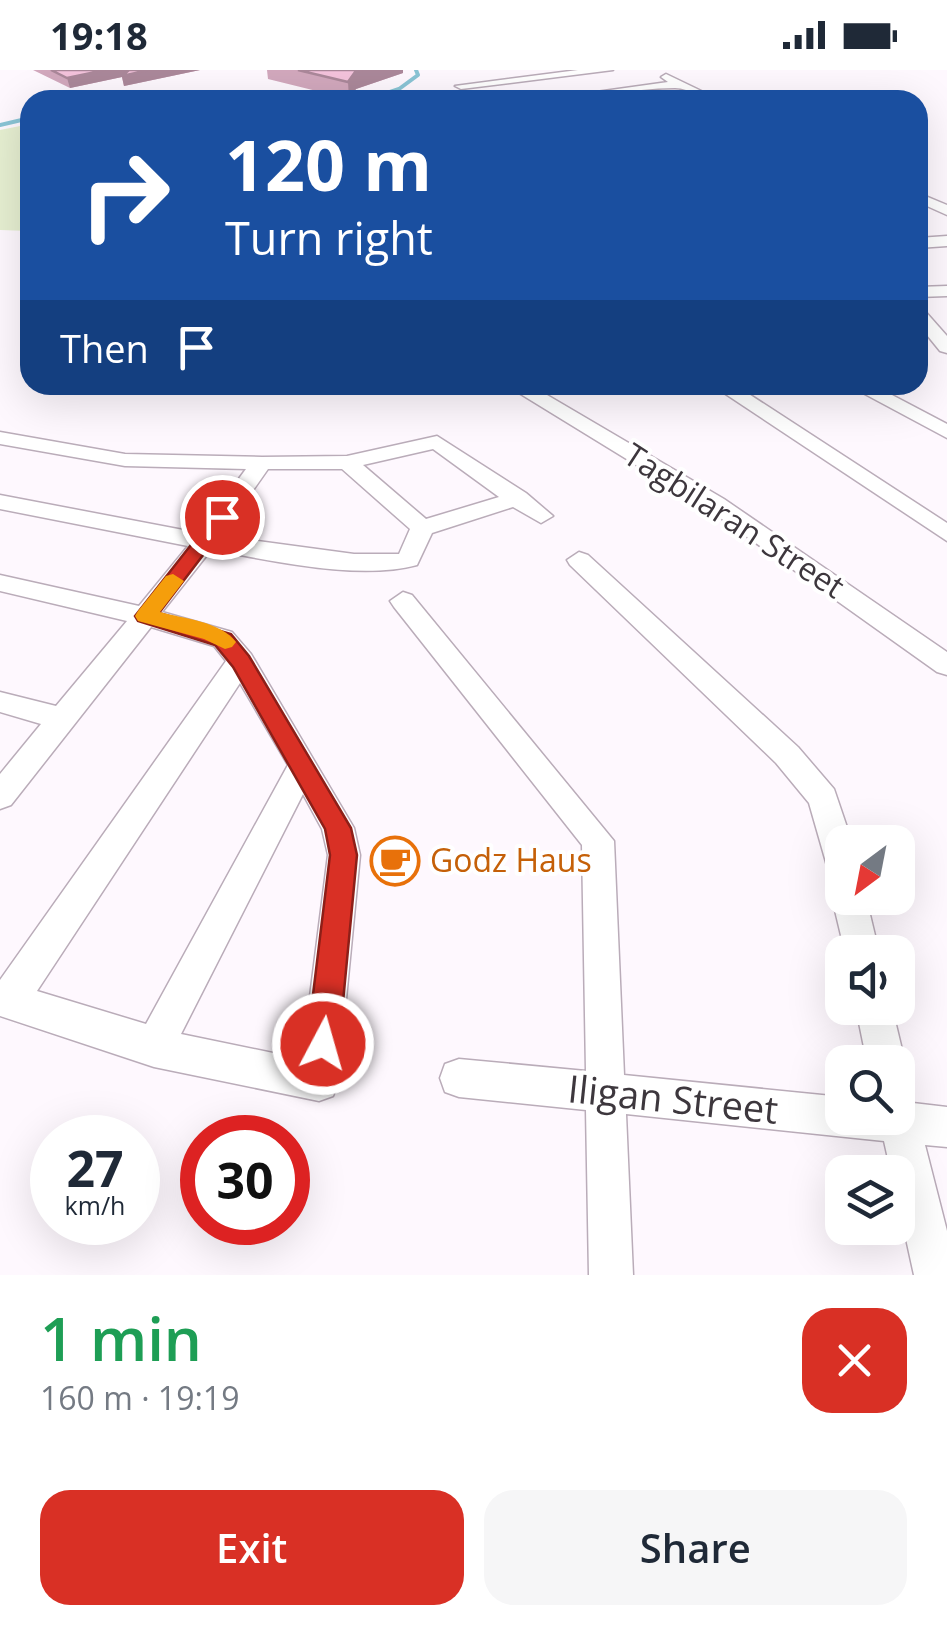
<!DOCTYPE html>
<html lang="en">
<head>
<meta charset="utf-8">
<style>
	body { margin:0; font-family:"Open Sans",sans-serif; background:#f6f6f7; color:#1f2937; height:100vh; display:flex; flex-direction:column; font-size:38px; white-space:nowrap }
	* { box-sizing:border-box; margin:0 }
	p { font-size:32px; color:#747a83 }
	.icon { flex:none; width:55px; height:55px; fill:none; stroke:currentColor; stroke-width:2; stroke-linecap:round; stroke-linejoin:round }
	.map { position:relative; height:1205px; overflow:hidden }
	.panel { display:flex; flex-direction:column; background:#fff; flex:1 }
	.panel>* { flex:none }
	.guide { position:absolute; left:20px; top:20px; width:908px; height:305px; border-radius:30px; box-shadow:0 10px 40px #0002; background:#1a4fa0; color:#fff; overflow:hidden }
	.needle { width:65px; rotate:212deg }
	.buttons { position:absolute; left:825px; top:755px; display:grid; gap:20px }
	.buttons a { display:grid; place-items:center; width:90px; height:90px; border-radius:20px; background:#fff; box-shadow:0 10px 40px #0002; font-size:50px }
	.speed { position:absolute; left:30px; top:1045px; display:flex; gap:20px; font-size:50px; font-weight:700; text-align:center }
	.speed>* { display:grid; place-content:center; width:130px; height:130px; border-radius:50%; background:#fff; box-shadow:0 10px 40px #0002; line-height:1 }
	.speed small { font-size:25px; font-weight:400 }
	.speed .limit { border:15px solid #d22; background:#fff; color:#111 }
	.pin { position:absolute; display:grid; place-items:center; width:85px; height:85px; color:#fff; margin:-42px; border:5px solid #fff; border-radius:50%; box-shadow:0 2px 10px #0007 }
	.me { position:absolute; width:110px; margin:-55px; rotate:6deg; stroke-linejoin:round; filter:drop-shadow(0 0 8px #0008) }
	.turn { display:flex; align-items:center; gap:35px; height:210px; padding:0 40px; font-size:45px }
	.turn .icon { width:130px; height:130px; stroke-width:2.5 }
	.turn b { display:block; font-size:70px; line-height:85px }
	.then { display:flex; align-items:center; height:95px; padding:0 40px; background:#0003; gap:20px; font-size:38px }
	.round { display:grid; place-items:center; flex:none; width:105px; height:105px; border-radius:30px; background:#f6f6f7 }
	.head { display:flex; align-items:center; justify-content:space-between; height:170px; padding:0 40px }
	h1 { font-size:60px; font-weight:600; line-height:75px; color:#1e9e55 }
	.cta { display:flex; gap:20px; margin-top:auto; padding:20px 40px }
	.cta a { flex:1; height:115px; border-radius:30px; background:#d93025; color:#fff; font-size:40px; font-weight:600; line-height:115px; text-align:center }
	.cta a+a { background:#f6f6f7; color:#1f2937 }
	.status { display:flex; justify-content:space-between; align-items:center; height:70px; padding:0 50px; background:#fff; direction:ltr }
	.status svg { height:28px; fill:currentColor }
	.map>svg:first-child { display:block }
	.green { fill:#e6efd1 }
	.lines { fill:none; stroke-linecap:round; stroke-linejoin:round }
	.stream { stroke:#8ac4d5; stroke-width:4 }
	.street-casing { stroke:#baacb9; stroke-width:3 }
	.street { fill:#fff; fill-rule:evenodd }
	.wall { fill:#d2a8bd }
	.shaded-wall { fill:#ab889a }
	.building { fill:#f4c3dc; stroke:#ab889a; stroke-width:2.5 }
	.route { fill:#d93025; stroke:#8d1f18; stroke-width:2.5 }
	.slow { fill:#f59e0b }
	.labels { text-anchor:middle; stroke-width:8; stroke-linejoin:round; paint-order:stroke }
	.street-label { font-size:32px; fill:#3d373d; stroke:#fff }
	.food-label { font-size:32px; fill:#c56008; stroke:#fff; text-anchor:start }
	.near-street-label { font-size:38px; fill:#3d373d; stroke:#fff }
</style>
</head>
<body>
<div class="status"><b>19:18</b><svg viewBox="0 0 49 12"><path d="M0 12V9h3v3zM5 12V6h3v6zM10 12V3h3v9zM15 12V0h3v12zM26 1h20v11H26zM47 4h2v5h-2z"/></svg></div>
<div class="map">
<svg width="947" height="1205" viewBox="0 0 947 1205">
	<rect width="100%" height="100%" fill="#fef8fe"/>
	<polygon class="green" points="30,54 30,161 0,160 0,60"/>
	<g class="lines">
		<g class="stream">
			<polyline points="134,30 375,27 399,19 418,5 416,0"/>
			<polyline points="0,55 30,48"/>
		</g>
		<g class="street-casing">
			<g id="street">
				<polygon points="578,0 613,0 461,19 455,16"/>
				<path d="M 666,4 L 720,30 C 703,30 690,18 675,18 C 630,18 585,30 539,30 L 668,12 L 661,7 Z"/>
				<polygon points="918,123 947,135 947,145 918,132"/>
				<polygon points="947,166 947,176 918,178 918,168"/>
				<polygon points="947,216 947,226 918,227 918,217"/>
				<polygon points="918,239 924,240 947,266 947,283 940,281 918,254"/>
				<polygon points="506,315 530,315 724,429 947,582 947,605 937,602 708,439"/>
				<polygon points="712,315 735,315 947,453 947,471"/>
				<polygon points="848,315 873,315 947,354 947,368"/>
				<path d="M 0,362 L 125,384 L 262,387 L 347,386 L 437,366 L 526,423 L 553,446 L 541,453 L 513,437 L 432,463 L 417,495 C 357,511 272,490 211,480 L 162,542 L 232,562 L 251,584 L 354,758 L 360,785 L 338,1012 L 333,1026 L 319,1031 L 154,997 L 0,946 L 0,910 L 226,591 L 214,576 L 151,557 L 11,735 L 0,739 L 0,704 L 41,654 L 0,642 L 0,622 L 56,636 L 127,551 L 0,521 L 0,505 L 139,536 L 188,476 L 0,439 L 0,425 L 199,463 L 246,399 L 125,396 L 0,374 ZM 433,379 L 499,427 L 426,449 L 363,395 ZM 268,399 L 342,399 L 410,459 L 399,484 L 354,484 L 221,466 ZM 240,613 L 288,695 L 146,954 L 37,921 ZM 303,724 L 322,759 L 328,785 L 302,989 L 181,964 Z"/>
				<polygon points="579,482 588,485 798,677 834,719 852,772 842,772 842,810 830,806 809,733 776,693 570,495 567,490"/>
				<polygon points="403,522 412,525 614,771 624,1005 842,1027 842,1048 898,1048 898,1026 913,1033 947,1037 947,1077 925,1075 947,1161 947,1205 914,1205 898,1132 898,1102 891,1102 884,1071 626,1044 633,1205 589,1205 586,1040 459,1027 445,1022 440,1008 445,994 459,989 586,1001 582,775 394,537 390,531"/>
				<polygon points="842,815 842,828 866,828 879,882 845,882 832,828"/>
				<polygon points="856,938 892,938 905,992 900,1006 898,992 867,992"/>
			</g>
		</g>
		<use href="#street" class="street"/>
	</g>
	<g class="wall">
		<polygon points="33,0 200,0 124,16 122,7 70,18"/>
		<polygon points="267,0 403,0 403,3 356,19 349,29 268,9"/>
	</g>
	<g class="shaded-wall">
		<polygon points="105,0 200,0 124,16 122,7 70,18 67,8"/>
		<polygon points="362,0 403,0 403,3 356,19 349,29 348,12 355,2"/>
	</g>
	<g class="building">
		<polygon points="51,0 105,0 67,8"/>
		<polygon points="129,0 149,0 122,6"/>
		<polygon points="298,0 362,0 355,2 348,12"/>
	</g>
	<polygon class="route" points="222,441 232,447 159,543 231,564 249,586 351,758 357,785 339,974 334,985 323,989 312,985 307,974 330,785 325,759 233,597 215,575 138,551 135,546 216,443"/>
	<path class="slow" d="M 173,504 L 184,511 L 160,542 C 184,549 220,551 236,572 L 232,577 L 225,579 L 204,569 L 138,551 L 135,546 L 138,541 L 166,506 Z"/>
	<defs>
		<g id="cafe-ring" transform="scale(2.5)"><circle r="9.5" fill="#fff" stroke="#e8710a" stroke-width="1.5"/><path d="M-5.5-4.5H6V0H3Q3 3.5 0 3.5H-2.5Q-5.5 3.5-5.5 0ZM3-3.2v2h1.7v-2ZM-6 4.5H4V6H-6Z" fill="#e8710a"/></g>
	</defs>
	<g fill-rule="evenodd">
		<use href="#cafe-ring" x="395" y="791"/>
	</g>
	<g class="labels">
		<g class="street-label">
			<text transform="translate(734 451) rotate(33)" y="11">Tagbilaran Street</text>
		</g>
		<g class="food-label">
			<text x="430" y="802">Godz Haus</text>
		</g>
		<g class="near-street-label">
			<text transform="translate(673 1030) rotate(6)" y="13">Iligan Street</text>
		</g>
	</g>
</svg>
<div class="buttons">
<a><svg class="needle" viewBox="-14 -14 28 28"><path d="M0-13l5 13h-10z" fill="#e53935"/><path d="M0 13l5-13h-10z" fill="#747a83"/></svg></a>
<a><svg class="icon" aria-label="sound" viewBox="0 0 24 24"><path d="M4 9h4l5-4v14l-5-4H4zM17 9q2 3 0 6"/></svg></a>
<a><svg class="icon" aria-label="search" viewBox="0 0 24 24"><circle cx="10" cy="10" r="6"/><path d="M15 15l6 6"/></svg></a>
<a><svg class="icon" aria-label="layers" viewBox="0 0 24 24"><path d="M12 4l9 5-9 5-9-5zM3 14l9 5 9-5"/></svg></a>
</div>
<div class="speed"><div>27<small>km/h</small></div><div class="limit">30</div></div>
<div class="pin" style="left:222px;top:447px;background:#d93025"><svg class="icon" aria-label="arrive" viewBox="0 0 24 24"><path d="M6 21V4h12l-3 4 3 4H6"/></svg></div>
<svg class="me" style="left:323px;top:974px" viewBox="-20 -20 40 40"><circle r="17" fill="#d93025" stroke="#fff" stroke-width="3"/><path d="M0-11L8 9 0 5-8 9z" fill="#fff"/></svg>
<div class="guide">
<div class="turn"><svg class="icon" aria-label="right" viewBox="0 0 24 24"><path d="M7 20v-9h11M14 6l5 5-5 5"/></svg><div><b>120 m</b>Turn right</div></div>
<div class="then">Then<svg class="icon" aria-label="arrive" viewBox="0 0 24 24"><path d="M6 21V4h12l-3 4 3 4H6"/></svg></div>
</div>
</div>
<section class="panel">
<div class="head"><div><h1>1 min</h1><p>160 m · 19:19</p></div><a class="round" style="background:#d93025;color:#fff"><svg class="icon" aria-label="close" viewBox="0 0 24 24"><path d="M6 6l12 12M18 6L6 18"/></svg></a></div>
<div class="cta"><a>Exit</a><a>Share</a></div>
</section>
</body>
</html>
